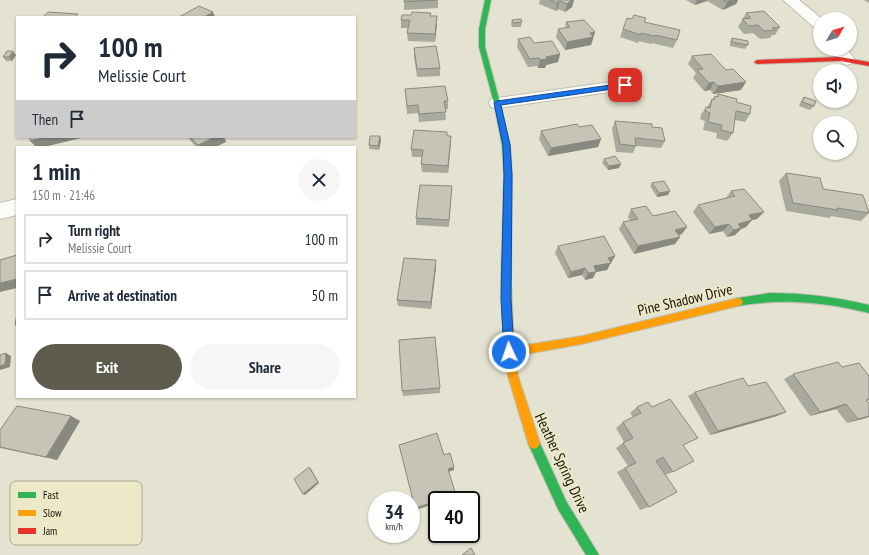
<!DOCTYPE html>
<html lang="en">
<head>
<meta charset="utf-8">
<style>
	body { margin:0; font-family:"PT Sans Narrow",sans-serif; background:#f6f6f7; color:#1f2937; height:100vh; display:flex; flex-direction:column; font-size:15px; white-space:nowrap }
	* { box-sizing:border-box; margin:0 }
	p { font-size:13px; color:#747a83 }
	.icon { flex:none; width:22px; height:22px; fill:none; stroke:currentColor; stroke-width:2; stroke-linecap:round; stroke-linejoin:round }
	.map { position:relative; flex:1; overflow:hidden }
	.side { position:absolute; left:16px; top:146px; width:340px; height:252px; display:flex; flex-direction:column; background:#fff; border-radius:0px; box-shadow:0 1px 3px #0004 }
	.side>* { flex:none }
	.guide { position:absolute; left:16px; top:16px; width:340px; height:122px; border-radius:0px; box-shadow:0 1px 3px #0004; background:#fff; color:#1f2937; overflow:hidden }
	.needle { width:26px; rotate:52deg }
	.fabs { position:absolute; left:813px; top:12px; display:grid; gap:8px }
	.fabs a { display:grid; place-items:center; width:44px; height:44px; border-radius:50%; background:#fff; box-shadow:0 1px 3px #0004; font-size:20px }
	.speed { position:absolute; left:368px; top:491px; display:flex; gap:8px; font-size:20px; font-weight:700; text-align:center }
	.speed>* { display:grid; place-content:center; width:52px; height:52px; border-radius:50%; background:#fff; box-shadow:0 1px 3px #0004; line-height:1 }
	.speed small { font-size:10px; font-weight:400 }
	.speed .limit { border:2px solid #111; border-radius:6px; background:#fff; color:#111 }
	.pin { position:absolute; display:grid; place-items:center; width:34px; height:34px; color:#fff; margin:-17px; border-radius:8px; box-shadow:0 2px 6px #0006 }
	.me { position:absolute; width:44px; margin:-22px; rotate:357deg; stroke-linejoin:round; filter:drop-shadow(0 0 3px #0008) }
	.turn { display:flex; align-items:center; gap:14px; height:84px; padding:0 16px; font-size:18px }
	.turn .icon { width:52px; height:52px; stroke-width:2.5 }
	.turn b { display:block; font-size:28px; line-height:34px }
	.then { display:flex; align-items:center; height:38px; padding:0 16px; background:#0003; gap:8px; font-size:15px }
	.round { display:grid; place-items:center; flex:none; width:42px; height:42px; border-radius:21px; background:#f6f6f7 }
	.head { display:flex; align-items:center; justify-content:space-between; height:68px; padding:0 16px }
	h1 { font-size:24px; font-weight:800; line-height:30px }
	.cta { display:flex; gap:8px; margin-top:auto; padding:8px 16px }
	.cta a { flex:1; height:46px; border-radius:24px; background:#5d5c4f; color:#fff; font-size:16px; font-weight:800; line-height:46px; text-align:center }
	.cta a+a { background:#f6f6f7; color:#1f2937 }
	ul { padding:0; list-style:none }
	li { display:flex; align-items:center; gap:12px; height:50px; margin:0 8px 6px; padding:0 8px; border:2px solid #e0e1e3; border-radius:0px }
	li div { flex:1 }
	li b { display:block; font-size:15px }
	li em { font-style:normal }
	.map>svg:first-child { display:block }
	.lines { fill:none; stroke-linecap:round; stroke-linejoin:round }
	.street-casing { stroke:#c0bfb1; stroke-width:2 }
	.fast-casing { stroke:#c0bfb1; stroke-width:2 }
	.slow-casing { stroke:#c0bfb1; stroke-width:2 }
	.jam-casing { stroke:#c0bfb1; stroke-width:2 }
	.street { fill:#fbfbf8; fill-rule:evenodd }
	.fast { fill:#30b455; fill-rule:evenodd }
	.slow { fill:#ff9f0a; fill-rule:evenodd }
	.jam { fill:#e5322d; fill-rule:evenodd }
	.wall { fill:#a9a99d }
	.shaded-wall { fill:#8a897f }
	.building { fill:#c5c4b6; stroke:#8a897f }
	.route { fill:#1a73e8; stroke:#114b97 }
	.labels { text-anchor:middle; stroke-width:4; stroke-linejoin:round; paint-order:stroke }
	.street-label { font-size:15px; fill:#151409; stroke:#ece9c9 }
	.key { fill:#ece9c9; stroke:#aca98f; stroke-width:1 }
	.key-label { font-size:11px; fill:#151409 }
</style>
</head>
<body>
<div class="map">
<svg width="869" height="555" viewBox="0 0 869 555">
	<rect width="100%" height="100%" fill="#e4e3d1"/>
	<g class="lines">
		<g class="street-casing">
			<g id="street">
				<polygon points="783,0 799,0 822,19 820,19 820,29 815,28"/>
				<polygon points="831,49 847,49 855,60 852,63 847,65 842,63"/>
				<polygon points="625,80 631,81 633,85 631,89 497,108 491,107 489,103 491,99 497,98"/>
				<polygon points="17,199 17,215 0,219 0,203"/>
			</g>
		</g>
		<g class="fast-casing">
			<g id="fast">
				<polygon points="485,0 491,0 485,29 485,47 500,103 510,145 512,175 511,282 509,285 503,285 501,282 504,175 502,145 494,103 479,47 479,29"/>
				<path d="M 770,293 C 804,293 836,297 869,305 L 869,313 C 825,302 783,298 738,306 L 735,305 L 733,302 L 735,299 L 738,298 Z"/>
				<polygon points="534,437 538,439 566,501 599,555 586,555 558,509 528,443 530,439"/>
			</g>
		</g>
		<g class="slow-casing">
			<polygon id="slow" points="506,278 509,279 511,282 514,347 582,336 738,298 741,299 743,302 741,305 738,306 582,344 515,356 518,376 540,443 538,447 534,449 530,447 528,443 508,376 504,352 501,282 503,279"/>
		</g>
		<g class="jam-casing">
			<polygon id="jam" points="840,57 869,62 869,66 840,61 757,64 754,62 757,60"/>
		</g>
		<use href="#street" class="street"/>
		<use href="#fast" class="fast"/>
		<use href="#slow" class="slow"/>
		<use href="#jam" class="jam"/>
	</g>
	<g class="wall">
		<polygon points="404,0 438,0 438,8 404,10"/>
		<polygon points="540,0 574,0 572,7 565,12 558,9 556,11 539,4"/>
		<polygon points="686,0 738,0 736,4 723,10 707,1 695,5"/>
		<polygon points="864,0 869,0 869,3"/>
		<polygon points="746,13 780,27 775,35 772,35 770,38 760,39 753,33 744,34 738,27"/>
		<polygon points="431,16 437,24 435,42 408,41 407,33 408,28 401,28 401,20"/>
		<polygon points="512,20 522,22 521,27 512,27 511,24"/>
		<polygon points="566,22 595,32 591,45 565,50 556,37 558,29 565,28"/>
		<polygon points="644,22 677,40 673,48 652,43 651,44 639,41 638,43 620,37 623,29"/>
		<polygon points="732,38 748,45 745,49 730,46 730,42"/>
		<polygon points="518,39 534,43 560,54 558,62 546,65 545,68 538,68 537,66 528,67 517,47"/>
		<polygon points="414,48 440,68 440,76 417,77 414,56"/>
		<polygon points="16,55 12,61 6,61 3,57"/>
		<polygon points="692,56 741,90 713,94 710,90 704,91 693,78 696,73 688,64"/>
		<polygon points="405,89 448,101 448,109 445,109 446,120 419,122 418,113 407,114"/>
		<polygon points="718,94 736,102 750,114 745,122 735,120 733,133 727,141 716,138 717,133 703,130 705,121 700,119 701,115 706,107 707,107 712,99 713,99 715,96 717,97"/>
		<polygon points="804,97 814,106 810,110 799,106 801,101"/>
		<polygon points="615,121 652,127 665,141 661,148 636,146 633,153 616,152 612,129"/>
		<polygon points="579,127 598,147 548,156 539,139 541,131"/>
		<polygon points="380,136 381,140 379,150 369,149 369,145"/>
		<polygon points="447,136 451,136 448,173 422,172 421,164 422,157 412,157 411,149"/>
		<polygon points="188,137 224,137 226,142 215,147 196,147 190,140"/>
		<polygon points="604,159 619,168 608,170 602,163"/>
		<polygon points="786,173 823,189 869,213 861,221 831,216 830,218 786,211 779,181"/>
		<polygon points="652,183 668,195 657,197 650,186"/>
		<polygon points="452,186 449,227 416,225 416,218"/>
		<polygon points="731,191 757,219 752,220 746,227 741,229 735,235 727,237 723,231 709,234 693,212 698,205 726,198"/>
		<polygon points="631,209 653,216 682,234 679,235 680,237 675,244 634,254 619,229 623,222 630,221 628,217"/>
		<polygon points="558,246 615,256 611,263 610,264 607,270 596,272 593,278 585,280 582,275 568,278 555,253"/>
		<polygon points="436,260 436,267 431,309 398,306 397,300"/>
		<polygon points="842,367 869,376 869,400 867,401 866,418 847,423 836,409 810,416 784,379 793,374"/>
		<polygon points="748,386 777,416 710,435 688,396 695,392"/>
		<polygon points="440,388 440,393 403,396 402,391"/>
		<polygon points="637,407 652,407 683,445 673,472 665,475 649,507 640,510 617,472 628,466 616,448 624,442 616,428 623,422 633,417 630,413"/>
		<polygon points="71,416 80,421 57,460 0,448 0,430"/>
	</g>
	<g class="shaded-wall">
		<polygon points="572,0 574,0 572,7 565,12 567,4"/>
		<polygon points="697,0 707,0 707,1 695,5"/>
		<polygon points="731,0 738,0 736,4 723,10 727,2"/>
		<polygon points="559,1 558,9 556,11 557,3"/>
		<polygon points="213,12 215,17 204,17"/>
		<polygon points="437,16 437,24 435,42 435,34"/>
		<polygon points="595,32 591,45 565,50 567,42 590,33"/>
		<polygon points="13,51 16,55 12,61 9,57"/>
		<polygon points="560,54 558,62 546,65 545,68 538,68 540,60 546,57"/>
		<polygon points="714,82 710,90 704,91 709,83"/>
		<polygon points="746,82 741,90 713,94 718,86"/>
		<polygon points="380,136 381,140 379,150 378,146"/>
		<polygon points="451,136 451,144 448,173 448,166"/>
		<polygon points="47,137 81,137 81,138 44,147 36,147 30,141"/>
		<polygon points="215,137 224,137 226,142 215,147 199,147 198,145"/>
		<polygon points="601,139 598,147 548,156 551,148"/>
		<polygon points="621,164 619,168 608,170 609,166"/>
		<polygon points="670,191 668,195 657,197 659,193"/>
		<polygon points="764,212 757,219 752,220 746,227 741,229 735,235 727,237 738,224 749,215"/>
		<polygon points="729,224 723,231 709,234 715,227"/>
		<polygon points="687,227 682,234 670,237 675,230"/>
		<polygon points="680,237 675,244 634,254 638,246"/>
		<polygon points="615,256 611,263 610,264 607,270 596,272 593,278 585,280 588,273 594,266 608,258"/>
		<polygon points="436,260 436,267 431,309 431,302"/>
		<polygon points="585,268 582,275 568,278 571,272"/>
		<polygon points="17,279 17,288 0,292 0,283"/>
		<polygon points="6,353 11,356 10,367 0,370 0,366"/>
		<polygon points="846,404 836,409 810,416 820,412"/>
		<polygon points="786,412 777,416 710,435 718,431"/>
		<polygon points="71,416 80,421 57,460 46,457"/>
		<polygon points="869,416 869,417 866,418 847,423 858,419"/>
		<polygon points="309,467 311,469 319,483 305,495 303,494"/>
		<polygon points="454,467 454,470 448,472 448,469"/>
		<polygon points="456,495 455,497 447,500 440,500"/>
		<polygon points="437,501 437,503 416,510 415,508"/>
	</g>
	<g class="building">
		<polygon points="404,0 438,0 404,2"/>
		<polygon points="550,0 572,0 567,4 559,1 557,3"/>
		<polygon points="723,0 731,0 727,2"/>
		<polygon points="199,6 213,12 204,17 179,17"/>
		<polygon points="764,11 780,27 772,28 775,30 764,31 758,25 749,26 742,19 751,18 746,13"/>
		<polygon points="48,12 78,14 75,17 43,17"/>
		<polygon points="412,12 431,13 430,16 437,16 435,34 407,33 410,20 401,20 402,15 411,15"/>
		<polygon points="634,15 646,18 644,22 680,30 677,40 655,35 654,36 641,33 641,35 623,29 627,18 632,19"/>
		<polygon points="521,19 522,22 513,23 512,20"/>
		<polygon points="584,20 595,32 590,33 593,37 567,42 558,29 570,27 566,22"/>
		<polygon points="530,37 534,43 552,41 560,54 546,57 547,59 540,60 539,58 530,59 518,39"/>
		<polygon points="732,38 748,41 748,45 732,42"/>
		<polygon points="436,46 440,68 417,69 414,48"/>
		<polygon points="7,51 13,51 9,57 3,57"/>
		<polygon points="711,54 726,70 733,69 746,82 718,86 714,82 709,83 697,70 703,69 692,56"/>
		<polygon points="445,86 448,101 444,101 446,112 419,114 418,105 407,106 405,89"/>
		<polygon points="718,94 737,99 736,102 751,106 750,114 736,111 733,133 721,130 722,125 708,122 710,113 705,111 706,107 710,108 712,99 714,100 715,96 718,97"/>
		<polygon points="804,97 816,101 814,106 802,102"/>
		<polygon points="615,121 652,124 652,127 662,128 665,141 635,138 636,146 620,144"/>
		<polygon points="577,124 579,127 592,125 601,139 551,148 541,131"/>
		<polygon points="414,130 447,132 447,136 451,136 448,166 421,164 423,150 411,149"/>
		<polygon points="370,136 380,136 378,146 369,145"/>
		<polygon points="30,137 47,137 30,141"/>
		<polygon points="190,137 215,137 198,145"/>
		<polygon points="615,156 621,164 609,166 604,159"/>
		<polygon points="786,173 820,178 823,189 863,195 869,213 837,208 838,210 793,203"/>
		<polygon points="664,181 670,191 659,193 652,183"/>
		<polygon points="420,185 452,186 449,220 416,218"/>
		<polygon points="744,189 764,212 749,215 752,220 738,224 741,228 733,230 729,224 715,227 698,205 735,196 731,191"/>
		<polygon points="646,206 653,216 675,211 687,227 675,230 680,237 638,246 623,222 638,219 631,209"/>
		<polygon points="604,236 615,256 608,258 611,263 594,266 596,272 588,273 585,268 571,272 558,246"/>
		<polygon points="17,255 17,279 0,283 0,260"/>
		<polygon points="404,258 436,260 431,302 397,300"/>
		<polygon points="17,314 17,325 15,325"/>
		<polygon points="435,337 440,388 402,391 399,340"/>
		<polygon points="6,353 5,364 0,366 0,355"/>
		<polygon points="838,362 842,367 859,363 869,376 869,399 866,400 869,403 869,416 858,419 846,404 820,412 793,374"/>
		<polygon points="743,378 748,386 766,382 786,412 718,431 695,392"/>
		<polygon points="670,399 698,438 683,445 694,461 673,472 663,457 656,461 677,492 649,507 625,468 636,463 623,443 633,438 623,422 641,413 637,407 648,402 652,407"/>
		<polygon points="17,406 71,416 46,457 0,447 0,430"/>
		<polygon points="437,433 444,455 450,453 454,467 448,469 456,495 440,500 437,500 437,501 415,508 399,445"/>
		<polygon points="309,467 318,482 303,494 294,479"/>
		<polygon points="471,548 475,555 462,555"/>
	</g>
	<polygon class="route" points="625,83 628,85 627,87 501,105 510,145 512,175 511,299 514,352 513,356 509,357 506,356 504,352 501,299 504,175 503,145 494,103 497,101"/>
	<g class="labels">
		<g class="street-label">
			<text transform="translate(685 300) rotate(-13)" y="5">Pine Shadow Drive</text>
			<text transform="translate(562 463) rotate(65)" y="5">Heather Spring Drive</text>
		</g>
	</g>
	<rect x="10" y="481" width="132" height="64" rx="6" class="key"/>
	<rect x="18" y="492" width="18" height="6" fill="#30b455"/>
	<rect x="18" y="510" width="18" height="6" fill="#ff9f0a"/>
	<rect x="18" y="528" width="18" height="6" fill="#e5322d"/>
	<g class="key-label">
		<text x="43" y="499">Fast</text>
		<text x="43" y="517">Slow</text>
		<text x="43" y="535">Jam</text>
	</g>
</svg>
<div class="fabs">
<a><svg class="needle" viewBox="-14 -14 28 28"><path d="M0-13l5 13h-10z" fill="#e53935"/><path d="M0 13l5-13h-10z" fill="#747a83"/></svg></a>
<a><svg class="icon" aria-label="sound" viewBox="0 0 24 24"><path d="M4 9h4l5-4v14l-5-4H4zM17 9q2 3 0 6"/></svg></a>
<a><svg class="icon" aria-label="search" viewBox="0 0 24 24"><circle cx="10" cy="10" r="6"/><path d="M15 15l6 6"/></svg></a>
</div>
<div class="speed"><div>34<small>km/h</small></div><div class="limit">40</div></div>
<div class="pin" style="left:625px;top:85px;background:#d93025"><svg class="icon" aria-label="arrive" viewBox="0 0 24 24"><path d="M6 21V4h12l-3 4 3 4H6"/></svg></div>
<svg class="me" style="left:509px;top:352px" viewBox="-20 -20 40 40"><circle r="17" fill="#1a73e8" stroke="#fff" stroke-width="3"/><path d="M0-11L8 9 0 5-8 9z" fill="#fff"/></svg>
<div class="guide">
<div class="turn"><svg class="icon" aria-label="right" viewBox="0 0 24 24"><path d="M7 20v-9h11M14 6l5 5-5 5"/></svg><div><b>100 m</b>Melissie Court</div></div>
<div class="then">Then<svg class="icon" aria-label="arrive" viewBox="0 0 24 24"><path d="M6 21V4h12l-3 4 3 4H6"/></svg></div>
</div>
<section class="side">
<div class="head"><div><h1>1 min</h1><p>150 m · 21:46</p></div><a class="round"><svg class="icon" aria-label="close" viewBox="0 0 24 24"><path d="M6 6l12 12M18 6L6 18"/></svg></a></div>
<ul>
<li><svg class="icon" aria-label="right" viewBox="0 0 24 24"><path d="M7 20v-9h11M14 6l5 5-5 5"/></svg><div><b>Turn right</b><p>Melissie Court</p></div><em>100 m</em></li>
<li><svg class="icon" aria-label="arrive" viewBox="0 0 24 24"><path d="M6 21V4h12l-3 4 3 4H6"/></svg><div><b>Arrive at destination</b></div><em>50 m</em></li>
</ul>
<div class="cta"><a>Exit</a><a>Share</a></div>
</section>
</div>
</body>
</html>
